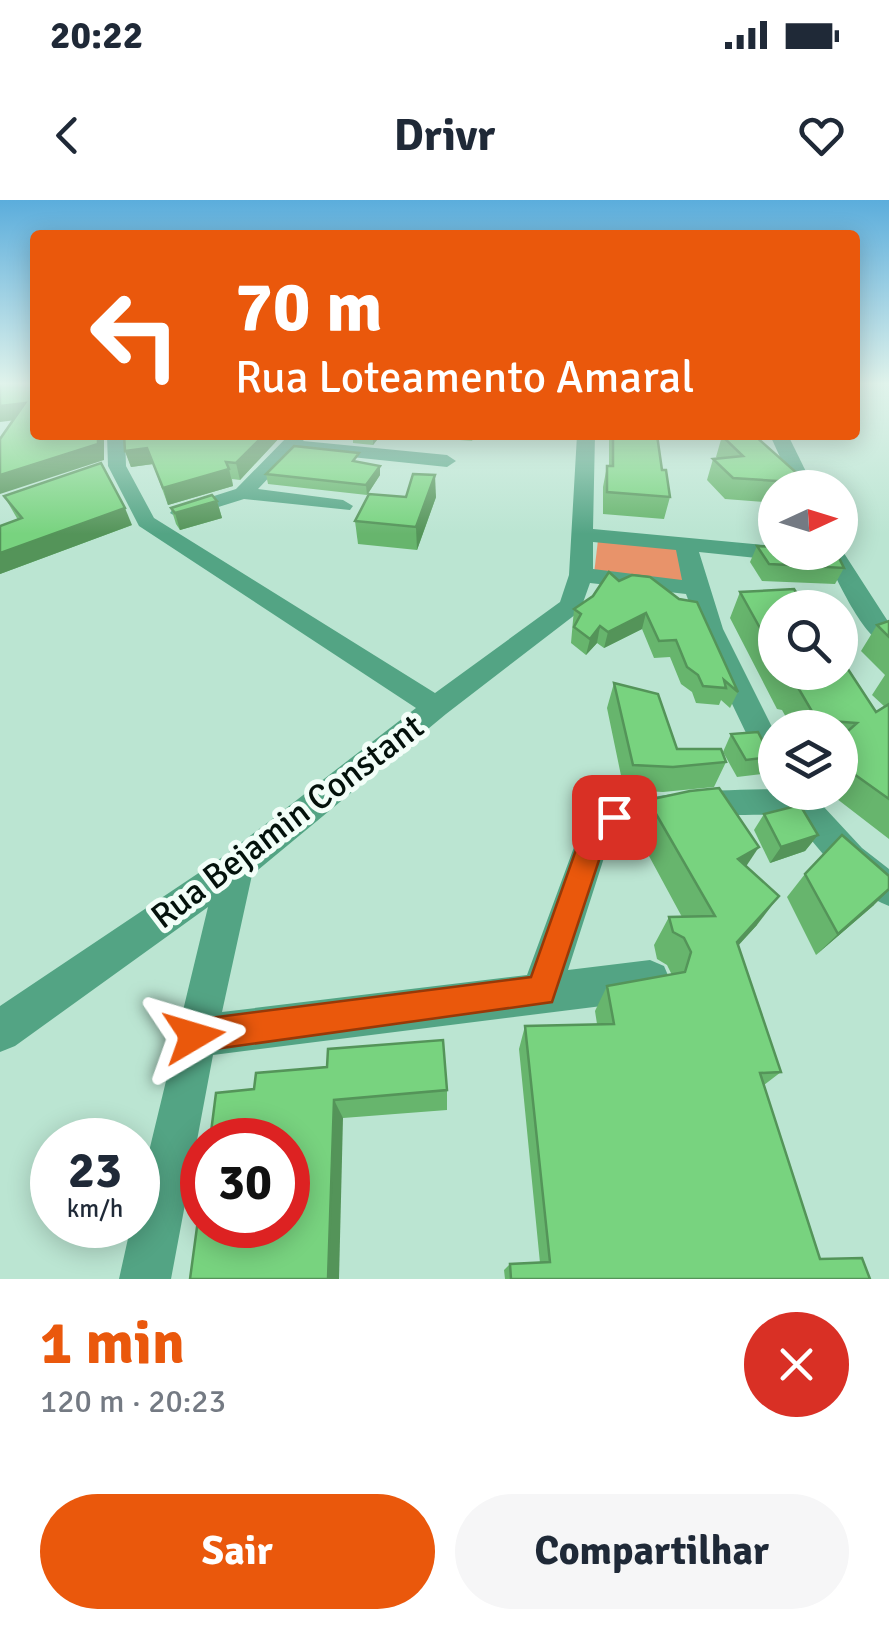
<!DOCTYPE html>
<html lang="pt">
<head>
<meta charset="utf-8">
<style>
	body { margin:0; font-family:Signika,sans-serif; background:#f6f6f7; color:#1f2937; height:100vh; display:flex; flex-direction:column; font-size:38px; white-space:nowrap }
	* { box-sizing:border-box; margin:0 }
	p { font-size:32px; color:#747a83 }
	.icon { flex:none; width:55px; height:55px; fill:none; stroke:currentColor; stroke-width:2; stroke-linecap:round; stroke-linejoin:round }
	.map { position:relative; height:1079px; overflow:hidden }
	.side { display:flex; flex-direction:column; background:#fff; flex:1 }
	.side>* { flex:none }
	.guide { position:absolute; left:30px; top:30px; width:830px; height:210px; border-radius:10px; box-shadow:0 5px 25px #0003; background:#ea580c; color:#fff; overflow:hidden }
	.needle { width:65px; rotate:86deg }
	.fabs { position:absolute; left:758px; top:270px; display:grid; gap:20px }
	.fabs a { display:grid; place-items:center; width:100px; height:100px; border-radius:50%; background:#fff; box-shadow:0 5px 25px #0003; font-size:50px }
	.speed { position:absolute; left:30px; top:918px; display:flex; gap:20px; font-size:50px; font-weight:700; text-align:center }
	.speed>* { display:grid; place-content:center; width:130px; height:130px; border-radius:50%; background:#fff; box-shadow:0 5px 25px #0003; line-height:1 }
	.speed small { font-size:25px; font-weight:400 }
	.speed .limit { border:15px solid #d22; background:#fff; color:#111 }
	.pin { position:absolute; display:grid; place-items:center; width:85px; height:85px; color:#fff; margin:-42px; border-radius:20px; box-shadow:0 5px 15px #0006 }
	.me { position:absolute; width:110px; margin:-55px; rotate:83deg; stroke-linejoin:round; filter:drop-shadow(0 0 8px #0008) }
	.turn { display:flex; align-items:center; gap:35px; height:210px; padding:0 40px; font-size:45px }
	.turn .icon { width:130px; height:130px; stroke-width:2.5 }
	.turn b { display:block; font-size:70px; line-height:85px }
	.round { display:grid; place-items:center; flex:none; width:105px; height:105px; border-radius:52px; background:#f6f6f7 }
	.head { display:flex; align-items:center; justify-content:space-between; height:170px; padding:0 40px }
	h1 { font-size:60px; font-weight:700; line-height:75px; color:#ea580c }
	.button { display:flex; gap:20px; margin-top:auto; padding:20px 40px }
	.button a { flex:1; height:115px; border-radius:60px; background:#ea580c; color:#fff; font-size:40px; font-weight:700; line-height:115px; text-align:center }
	.button a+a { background:#f6f6f7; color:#1f2937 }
	.status { display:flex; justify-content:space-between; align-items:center; height:70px; padding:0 50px; background:#fff; direction:ltr }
	.status svg { height:28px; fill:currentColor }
	header { display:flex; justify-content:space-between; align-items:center; height:130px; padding:0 40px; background:#fff; font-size:45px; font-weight:700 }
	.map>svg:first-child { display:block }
	.green { fill:#e8936a }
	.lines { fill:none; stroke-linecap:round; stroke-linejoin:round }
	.minor { fill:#53a484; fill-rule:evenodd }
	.wall { fill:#67b56d }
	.shaded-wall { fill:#549459 }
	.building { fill:#78d37f; stroke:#549459; stroke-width:2.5 }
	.route { fill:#ea580c; stroke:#983908; stroke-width:2.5 }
	.labels { text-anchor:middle; stroke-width:10; stroke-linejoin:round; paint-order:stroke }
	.street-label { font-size:35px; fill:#03110b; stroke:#f2fef8 }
</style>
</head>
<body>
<div class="status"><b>20:22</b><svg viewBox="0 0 49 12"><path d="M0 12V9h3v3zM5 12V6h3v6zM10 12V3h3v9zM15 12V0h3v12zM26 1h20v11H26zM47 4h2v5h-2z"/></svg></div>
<header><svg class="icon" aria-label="back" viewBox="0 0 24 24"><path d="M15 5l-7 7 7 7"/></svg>Drivr<svg class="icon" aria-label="heart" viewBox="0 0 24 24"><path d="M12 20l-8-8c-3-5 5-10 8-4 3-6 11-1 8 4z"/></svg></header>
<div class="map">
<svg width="889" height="1079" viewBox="0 0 889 1079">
	<rect width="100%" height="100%" fill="#bbe5d2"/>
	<polygon class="green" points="598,340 680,348 684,384 594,374"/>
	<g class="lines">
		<g class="minor">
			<path d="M 107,235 L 125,235 L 126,266 L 154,318 L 435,493 L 560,402 L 569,375 L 577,235 L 595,235 L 593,329 L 775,346 L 775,352 L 806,355 L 795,362 L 699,352 L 723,429 L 775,533 L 775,574 L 764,570 L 760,562 L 709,456 L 686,394 L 590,383 L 580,411 L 446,514 L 252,675 L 222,812 L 527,775 L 584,620 C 644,589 709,591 775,589 L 775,592 L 810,592 L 862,648 L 889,669 L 889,706 C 848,691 818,647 790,614 C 730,617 664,609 610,639 L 568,770 L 650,760 L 664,766 L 670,780 L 664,794 L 650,800 L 213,855 L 171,1079 L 119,1079 L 131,1025 L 138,1025 L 138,997 L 208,707 L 15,846 L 0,852 L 0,806 L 224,656 L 416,508 L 139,326 L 108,266 ZM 593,342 L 676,350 L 682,380 L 593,369 Z"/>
			<polygon points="289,235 308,235 303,241 447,255 456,261 447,267 294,251 258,289 343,300 353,306 350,310 244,299 180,319 170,313 173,309 236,289"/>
			<polygon points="770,235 788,235 814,288 794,288"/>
			<path d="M 840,347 L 889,423 L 889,447 C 863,440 836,376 823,352 L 840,352 Z"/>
		</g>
	</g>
	<g class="wall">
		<polygon points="282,235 240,280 232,279 233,286 168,305 153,264 131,267 125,251"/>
		<polygon points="353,235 381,235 373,245 353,243"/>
		<polygon points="423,235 475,235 472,241 423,237"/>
		<polygon points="609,235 657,235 662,270 670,297 664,319 603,314 603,287 607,266 609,266"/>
		<polygon points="722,236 808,283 806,288 775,288 775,303 725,299 707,280 713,259 717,258 716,257"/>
		<polygon points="360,262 380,275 367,295 268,284 266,274"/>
		<polygon points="4,296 132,325 0,374 0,326 18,320"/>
		<polygon points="406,297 436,297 417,350 358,344 355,321"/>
		<polygon points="217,301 222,318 180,330 176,324 171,308"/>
		<polygon points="757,346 844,368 835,384 762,381 750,362"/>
		<polygon points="609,372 738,492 730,508 721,500 719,505 696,503 692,492 681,484 670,457 654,458 642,429 604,448 597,443 586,455 571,443 574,409 593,396"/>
		<polygon points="740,392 775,408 775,472 840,472 876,512 885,507 872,495 885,475 861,451 877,425 889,421 889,639 828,592 840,592 840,528 792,528 782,510 777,509 730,418"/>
		<polygon points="614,483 677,549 726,562 714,587 663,592 624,590 607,508"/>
		<polygon points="731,534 771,557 762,574 737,577 723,552"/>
		<polygon points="648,600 746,666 757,725 738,745 781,872 764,885 820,1059 870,1079 505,1079 504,1070 510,1064 540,1063 519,849 525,826 597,824 595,811 607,786 672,775 667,765 657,759 654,745 669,717 682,717 636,632"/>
		<polygon points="764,614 818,635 805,651 770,663 754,630"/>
		<polygon points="805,674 874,705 816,755 787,697"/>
		<polygon points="447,890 447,910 343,918 216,893"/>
	</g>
	<g class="shaded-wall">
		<polygon points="25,203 32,218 0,222 0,206"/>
		<polygon points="98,235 104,235 104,260 0,294 0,275"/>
		<polygon points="264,235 282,235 240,280 236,263"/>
		<polygon points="374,235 381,235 373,245 373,237"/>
		<polygon points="147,248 153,264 131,267 125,251"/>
		<polygon points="380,266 380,275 367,295 366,285"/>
		<polygon points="229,269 233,286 168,305 163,288"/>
		<polygon points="435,275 436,297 417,350 416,327"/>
		<polygon points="217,301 222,318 180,330 175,313"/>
		<polygon points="125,308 132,325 0,374 0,353"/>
		<polygon points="646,413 642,429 604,448 608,432"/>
		<polygon points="600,426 597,443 586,455 590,439"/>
		<polygon points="818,635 805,651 770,663 781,647"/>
		<polygon points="759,647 739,677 738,659"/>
		<polygon points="889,690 874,705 816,755 838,734"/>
		<polygon points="779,696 757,725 717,769 737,742"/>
		<polygon points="334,900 343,918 339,1079 328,1079"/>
	</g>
	<g class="building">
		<polygon points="0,183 35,183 35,235 98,235 98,244 0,275 0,239 25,203 0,206"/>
		<polygon points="124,235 264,235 236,263 226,262 229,269 163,288 147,248 125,251"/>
		<polygon points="613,235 657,235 662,270 666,270 670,297 607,292 607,266 613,266"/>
		<polygon points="754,235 808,283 733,278 713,259 743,256 722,236"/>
		<polygon points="294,246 359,253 353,261 380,266 366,285 266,274"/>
		<polygon points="101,263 125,308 0,353 0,326 22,318 4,296"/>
		<polygon points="413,274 435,275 416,327 355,321 369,294 406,297"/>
		<polygon points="212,295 217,301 175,313 171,308"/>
		<polygon points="757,346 775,347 775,352 836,352 844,368 769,364"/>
		<polygon points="609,372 619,381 632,375 650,377 679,399 697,402 738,492 724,480 726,488 703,486 698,475 687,467 676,440 659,441 646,413 608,432 600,426 590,439 574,427 581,414 574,409 593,396"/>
		<polygon points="794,389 806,408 775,408 775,455 740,392"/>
		<polygon points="889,421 889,437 877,425"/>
		<polygon points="840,457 876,512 889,504 889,599 840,564 840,538 857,523 817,520 796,484 791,484 785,472 840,472"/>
		<polygon points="614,483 658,494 677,549 721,549 726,562 673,567 633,565"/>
		<polygon points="758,532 771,557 746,560 731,534"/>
		<polygon points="719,588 759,647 738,659 779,696 737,742 781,872 760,873 820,1059 862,1058 870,1079 511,1079 510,1064 550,1062 525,826 614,824 607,786 685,772 691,752 684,738 673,732 669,717 715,716 648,600 690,591"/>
		<polygon points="800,605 818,635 781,647 764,614"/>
		<polygon points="842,635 889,676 889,689 838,734 805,674"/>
		<polygon points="443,840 447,890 334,900 328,1079 190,1079 202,990 202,1025 288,1025 288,940 210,940 216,893 254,889 256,873 327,867 328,849"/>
	</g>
	<linearGradient id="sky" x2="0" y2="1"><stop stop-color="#5baddc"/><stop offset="0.55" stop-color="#e0f3eb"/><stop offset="1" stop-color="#e0f3eb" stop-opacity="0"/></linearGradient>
	<rect width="889" height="334" fill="url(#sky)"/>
	<polygon class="route" points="614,607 623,610 627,617 607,636 552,802 194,852 183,847 178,836 183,825 194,820 531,777 583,630 587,622"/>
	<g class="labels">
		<g class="street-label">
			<text transform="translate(287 621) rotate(-37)" y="12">Rua Bejamin Constant</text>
		</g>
	</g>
</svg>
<div class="fabs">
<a><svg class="needle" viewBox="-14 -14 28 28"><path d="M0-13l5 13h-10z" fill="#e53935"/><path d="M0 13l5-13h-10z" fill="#747a83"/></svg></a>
<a><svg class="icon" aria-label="search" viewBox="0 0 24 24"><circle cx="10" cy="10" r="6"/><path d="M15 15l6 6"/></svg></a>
<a><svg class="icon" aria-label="layers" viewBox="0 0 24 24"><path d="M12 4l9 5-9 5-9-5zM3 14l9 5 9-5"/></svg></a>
</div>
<div class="speed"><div>23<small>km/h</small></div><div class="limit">30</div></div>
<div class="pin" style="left:614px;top:617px;background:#d93025"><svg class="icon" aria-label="arrive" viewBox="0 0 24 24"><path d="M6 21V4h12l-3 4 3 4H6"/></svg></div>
<svg class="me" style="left:194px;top:836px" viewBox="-20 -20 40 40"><path d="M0-17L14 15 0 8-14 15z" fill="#ea580c" stroke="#fff" stroke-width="4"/></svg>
<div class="guide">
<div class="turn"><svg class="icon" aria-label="left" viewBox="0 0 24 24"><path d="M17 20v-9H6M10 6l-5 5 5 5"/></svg><div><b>70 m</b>Rua Loteamento Amaral</div></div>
</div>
</div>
<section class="side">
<div class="head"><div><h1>1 min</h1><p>120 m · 20:23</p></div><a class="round" style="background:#d93025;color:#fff"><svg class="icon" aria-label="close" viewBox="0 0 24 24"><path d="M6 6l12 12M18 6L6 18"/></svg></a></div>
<div class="button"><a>Sair</a><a>Compartilhar</a></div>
</section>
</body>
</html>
